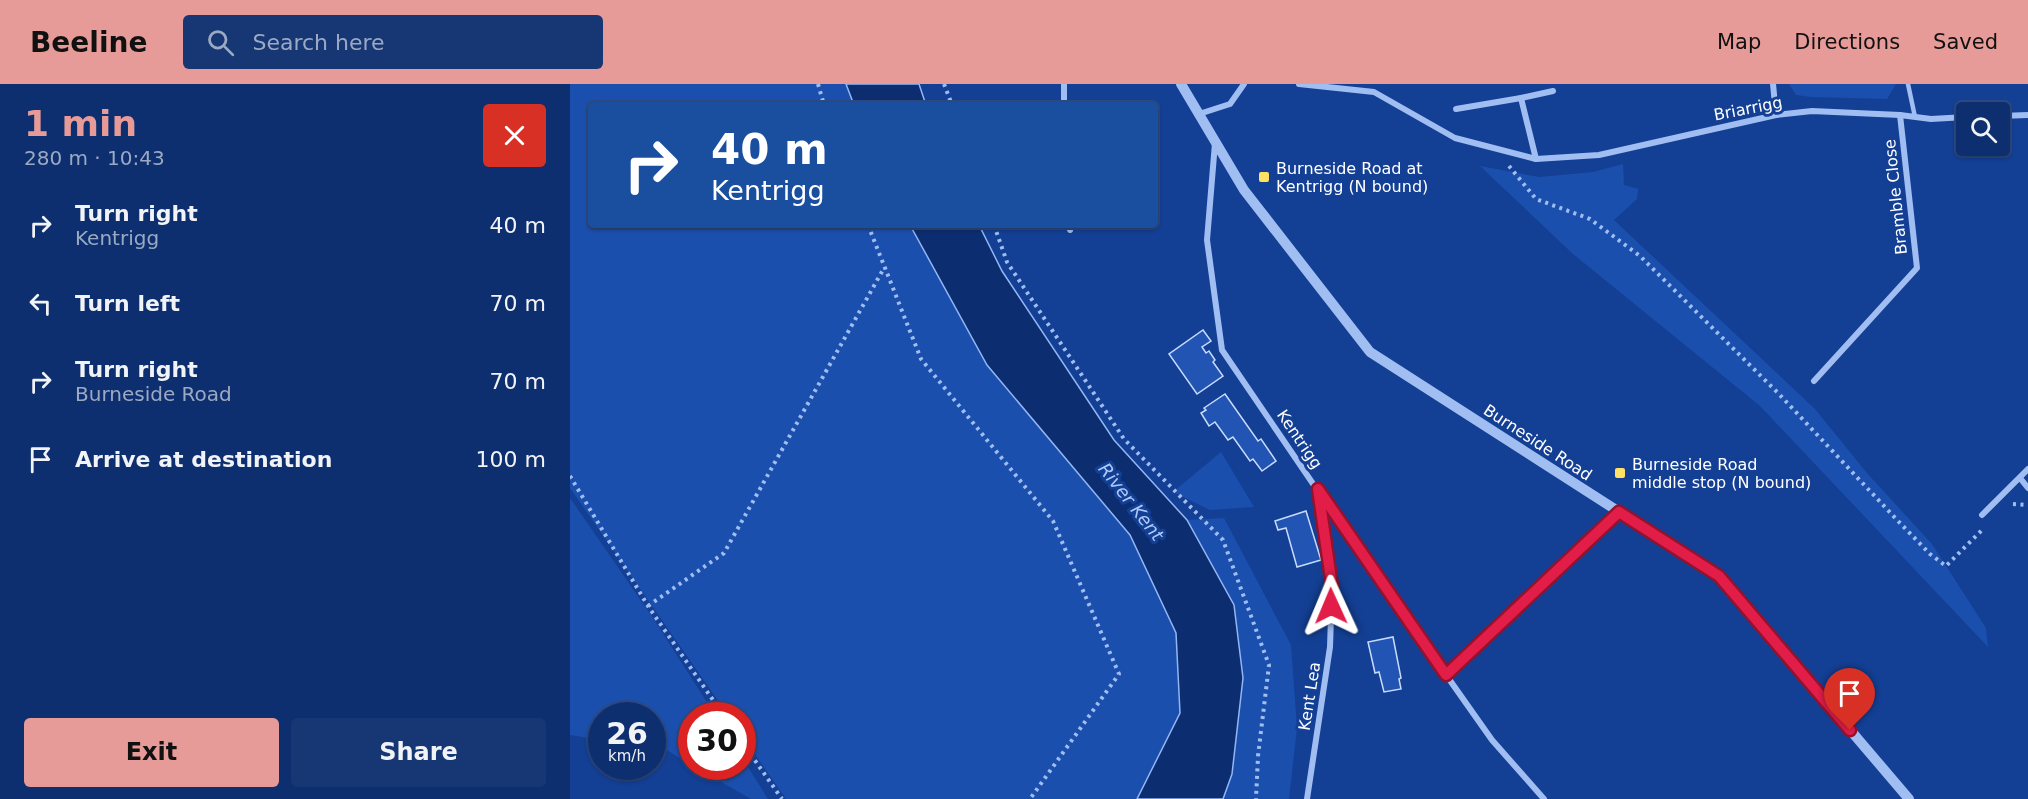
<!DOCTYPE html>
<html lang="en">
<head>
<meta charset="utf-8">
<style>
	body { margin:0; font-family:"DejaVu Sans",sans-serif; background:#173774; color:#f1f3f6; height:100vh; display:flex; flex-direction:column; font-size:22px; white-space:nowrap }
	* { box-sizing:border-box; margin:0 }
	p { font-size:20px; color:#9ba9c3 }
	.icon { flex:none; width:33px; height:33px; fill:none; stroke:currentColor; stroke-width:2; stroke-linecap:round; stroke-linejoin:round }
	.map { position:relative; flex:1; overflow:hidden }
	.sheet { display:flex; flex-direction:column; background:#0e2f6f; width:570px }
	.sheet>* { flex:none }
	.guide { position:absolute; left:18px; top:18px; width:570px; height:126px; border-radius:6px; box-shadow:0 2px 4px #0004,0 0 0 2px #2e4a82; background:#1a4fa0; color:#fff; overflow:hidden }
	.fabs { position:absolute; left:1386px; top:18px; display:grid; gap:12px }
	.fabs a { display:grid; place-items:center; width:54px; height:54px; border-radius:6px; background:#0e2f6f; box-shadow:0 2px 4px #0004,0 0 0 2px #2e4a82; font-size:30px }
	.speed { position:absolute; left:18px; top:618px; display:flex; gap:12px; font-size:30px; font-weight:700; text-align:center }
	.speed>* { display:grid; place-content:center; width:78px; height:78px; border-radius:50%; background:#0e2f6f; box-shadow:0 2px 4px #0004,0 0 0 2px #2e4a82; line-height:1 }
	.speed small { font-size:15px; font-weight:400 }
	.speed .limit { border:9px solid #d22; background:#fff; color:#111 }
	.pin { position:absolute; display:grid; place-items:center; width:51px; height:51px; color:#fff; margin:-62px -26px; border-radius:50% 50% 50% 0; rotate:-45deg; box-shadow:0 0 6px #0007 }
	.pin .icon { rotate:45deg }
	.me { position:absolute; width:66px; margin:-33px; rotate:359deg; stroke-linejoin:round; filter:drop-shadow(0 0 4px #0008) }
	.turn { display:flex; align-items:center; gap:21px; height:126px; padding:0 24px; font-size:27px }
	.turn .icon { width:78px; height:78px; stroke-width:2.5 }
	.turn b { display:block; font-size:42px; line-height:51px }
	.round { display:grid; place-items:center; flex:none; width:63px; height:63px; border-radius:6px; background:#173774 }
	.summary { display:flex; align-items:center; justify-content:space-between; height:102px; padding:0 24px }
	h1 { font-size:36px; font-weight:700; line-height:45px; color:#e69b98 }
	.button { display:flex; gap:12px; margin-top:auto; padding:12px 24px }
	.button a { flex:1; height:69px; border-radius:6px; background:#e69b98; color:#111; font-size:24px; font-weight:700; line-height:69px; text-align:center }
	.button a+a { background:#173774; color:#f1f3f6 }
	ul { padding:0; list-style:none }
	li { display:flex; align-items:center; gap:18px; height:78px; padding:0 24px }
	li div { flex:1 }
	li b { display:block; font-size:22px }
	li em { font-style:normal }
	header { display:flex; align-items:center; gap:36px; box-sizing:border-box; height:84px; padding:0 30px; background:#e69b98; color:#111 }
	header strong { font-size:28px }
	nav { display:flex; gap:33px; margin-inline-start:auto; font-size:21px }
	.search { width:420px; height:54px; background:#173774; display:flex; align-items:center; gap:15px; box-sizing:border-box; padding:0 21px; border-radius:6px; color:#9ba9c3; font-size:22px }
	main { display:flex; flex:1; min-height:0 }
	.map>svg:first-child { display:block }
	.green { fill:#1b4fae }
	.water { fill:#0c2d70; stroke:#93b7f5; stroke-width:1.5 }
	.building { fill:#2154b3; stroke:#c9dbfd; stroke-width:1.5 }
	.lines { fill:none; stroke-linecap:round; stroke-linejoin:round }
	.path { stroke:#a1bef2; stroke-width:4; stroke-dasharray:3 4.5; stroke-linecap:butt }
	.service { stroke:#a1bef2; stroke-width:4.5 }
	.minor { stroke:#a1bef2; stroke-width:6 }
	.tertiary { stroke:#a1bef2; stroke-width:10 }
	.route-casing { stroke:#92132f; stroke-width:15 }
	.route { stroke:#e11d48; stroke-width:10 }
	.poi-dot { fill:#ffe163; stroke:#133f94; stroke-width:2 }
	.labels { text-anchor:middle; stroke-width:6; stroke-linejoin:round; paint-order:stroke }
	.street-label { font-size:16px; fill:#fff; stroke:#133f94 }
	.poi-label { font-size:16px; fill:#fff; stroke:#133f94; text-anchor:start }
	.water-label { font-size:18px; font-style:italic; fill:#adc9f9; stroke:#133f94 }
</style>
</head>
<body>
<header>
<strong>Beeline</strong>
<div class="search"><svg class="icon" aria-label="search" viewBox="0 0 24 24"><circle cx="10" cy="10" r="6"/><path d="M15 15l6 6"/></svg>Search here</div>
<nav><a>Map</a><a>Directions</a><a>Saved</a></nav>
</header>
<main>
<section class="sheet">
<div class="summary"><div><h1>1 min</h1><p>280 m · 10:43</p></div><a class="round" style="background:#d93025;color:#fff"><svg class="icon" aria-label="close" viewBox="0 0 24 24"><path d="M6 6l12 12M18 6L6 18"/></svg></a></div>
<ul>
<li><svg class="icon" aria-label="right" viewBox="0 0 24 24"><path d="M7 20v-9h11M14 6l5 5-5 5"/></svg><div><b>Turn right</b><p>Kentrigg</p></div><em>40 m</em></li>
<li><svg class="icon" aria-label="left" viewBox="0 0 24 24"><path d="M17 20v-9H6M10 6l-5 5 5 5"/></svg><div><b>Turn left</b></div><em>70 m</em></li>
<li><svg class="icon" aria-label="right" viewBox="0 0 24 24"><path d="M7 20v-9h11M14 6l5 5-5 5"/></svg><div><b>Turn right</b><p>Burneside Road</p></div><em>70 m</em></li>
<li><svg class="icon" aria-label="arrive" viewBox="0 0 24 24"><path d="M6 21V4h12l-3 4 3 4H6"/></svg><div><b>Arrive at destination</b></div><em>100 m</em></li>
</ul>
<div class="button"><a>Exit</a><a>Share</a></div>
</section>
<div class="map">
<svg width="1458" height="715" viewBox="0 0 1458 715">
	<rect width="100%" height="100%" fill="#133f94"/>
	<g class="green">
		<polygon points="0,0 276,0 284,21 21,21 21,141 340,141 417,281 560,451 606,549 610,629 567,715 216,715 173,653 172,632 158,631 0,404"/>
		<polygon points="1219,0 1326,0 1317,15 1241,13 1226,11"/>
		<polygon points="1053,80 1054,101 1068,105 1067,115 1044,136 1245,325 1297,389 1362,460 1416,544 1418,563 1190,322 1003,170 910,82 969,93 1023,88"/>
		<polygon points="651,368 684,423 640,426 603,408"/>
		<polygon points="0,414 83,534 145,631 122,632 121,681 95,665 83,663 82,632 32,632 31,656 0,651"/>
		<polygon points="654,434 721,561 727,644 719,715 653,715 662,690 673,594 664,521 617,436"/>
		<polygon points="173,675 198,715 181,715 125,683 172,682"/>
	</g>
	<g class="water">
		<polygon points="276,0 349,0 356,21 284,21"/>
		<polygon points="340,141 409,141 432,187 544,356 617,436 664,521 673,594 662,690 653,715 567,715 610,629 606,549 560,451 417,281"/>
	</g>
	<g class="building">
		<polygon points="633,246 641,257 632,263 636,269 639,267 645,276 643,278 653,292 627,310 599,270"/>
		<polygon points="655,310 688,357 691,355 706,377 692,387 683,375 680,377 663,353 658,356 645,338 639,342 631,329 636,326 634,324"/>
		<polygon points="736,427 751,476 727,483 716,444 708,446 705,437"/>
		<polygon points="823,553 831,594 829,595 831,605 814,608 809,588 805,589 798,558"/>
	</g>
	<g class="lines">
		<g class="path">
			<polyline points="248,0 254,21"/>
			<polyline points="374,0 382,21"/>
			<polyline points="939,82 966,115 1020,135 1070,172 1208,309 1329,438 1360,470 1376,482 1414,444"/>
			<polyline points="298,141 351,275 483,437 549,590 460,715"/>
			<polyline points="424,141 437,178 554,355 653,456 699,581 688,672 686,715"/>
			<polyline points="0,392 78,522 154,632"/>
			<polyline points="1443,420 1458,421"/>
			<polyline points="78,522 154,469 314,184"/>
			<polyline points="172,658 212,715"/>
		</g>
		<g class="service">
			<polyline points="1338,0 1345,33"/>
			<polyline points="876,591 1049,428"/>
		</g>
		<g class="minor">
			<polyline points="494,0 494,21"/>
			<polyline points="729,0 804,8 885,54 966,75 1029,71 1206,31 1242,27 1330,31 1361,35 1396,33"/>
			<polyline points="1203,0 1206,31"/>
			<polyline points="951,14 983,7"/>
			<polyline points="886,25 951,14 966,75"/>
			<polyline points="629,30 660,20 674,0"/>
			<polyline points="1430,32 1458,31"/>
			<polyline points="645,59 637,156 652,266 788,466 922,656 974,715"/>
			<polyline points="499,141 500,146"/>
			<polyline points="1244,297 1347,184 1330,31"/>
			<polyline points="1450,394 1458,404"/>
			<polyline points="1412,431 1458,385"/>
			<polyline points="737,715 760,563 762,502 748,407"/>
		</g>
		<polyline class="tertiary" points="611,0 674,106 800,268 1149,492 1339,715"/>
	</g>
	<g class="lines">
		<g class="route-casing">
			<polyline id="route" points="761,522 762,502 748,405 876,591 1049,428 1149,492 1280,646"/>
		</g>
		<use href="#route" class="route"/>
	</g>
	<g class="poi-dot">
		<rect x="688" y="87" width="12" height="12" rx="3"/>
		<rect x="1044" y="383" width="12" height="12" rx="3"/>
	</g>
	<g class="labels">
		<g class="street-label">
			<text transform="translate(1178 24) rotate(-11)" y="6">Briarrigg</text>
			<text transform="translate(1325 113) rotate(-96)" y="6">Bramble Close</text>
			<text transform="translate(730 355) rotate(56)" y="6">Kentrigg</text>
			<text transform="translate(968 358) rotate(33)" y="6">Burneside Road</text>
			<text transform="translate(739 612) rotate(-81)" y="6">Kent Lea</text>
		</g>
		<g class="poi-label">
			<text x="706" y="90">Burneside Road at<tspan x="706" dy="18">Kentrigg (N bound)</tspan></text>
			<text x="1062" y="386">Burneside Road<tspan x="1062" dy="18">middle stop (N bound)</tspan></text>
		</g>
		<g class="water-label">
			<text transform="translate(561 418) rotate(52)" y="6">River Kent</text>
		</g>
	</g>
</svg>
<div class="fabs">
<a><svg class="icon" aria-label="search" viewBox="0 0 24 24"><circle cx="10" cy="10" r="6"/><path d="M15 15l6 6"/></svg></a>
</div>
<div class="speed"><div>26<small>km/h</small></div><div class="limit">30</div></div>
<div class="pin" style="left:1280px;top:646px;background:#d93025"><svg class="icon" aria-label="arrive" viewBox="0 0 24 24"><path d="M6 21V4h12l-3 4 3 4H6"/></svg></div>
<svg class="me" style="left:761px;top:522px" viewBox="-20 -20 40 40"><path d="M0-17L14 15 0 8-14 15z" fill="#e11d48" stroke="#fff" stroke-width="4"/></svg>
<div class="guide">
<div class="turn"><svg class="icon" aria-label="right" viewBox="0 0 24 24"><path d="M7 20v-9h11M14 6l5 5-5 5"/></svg><div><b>40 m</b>Kentrigg</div></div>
</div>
</div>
</main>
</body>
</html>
